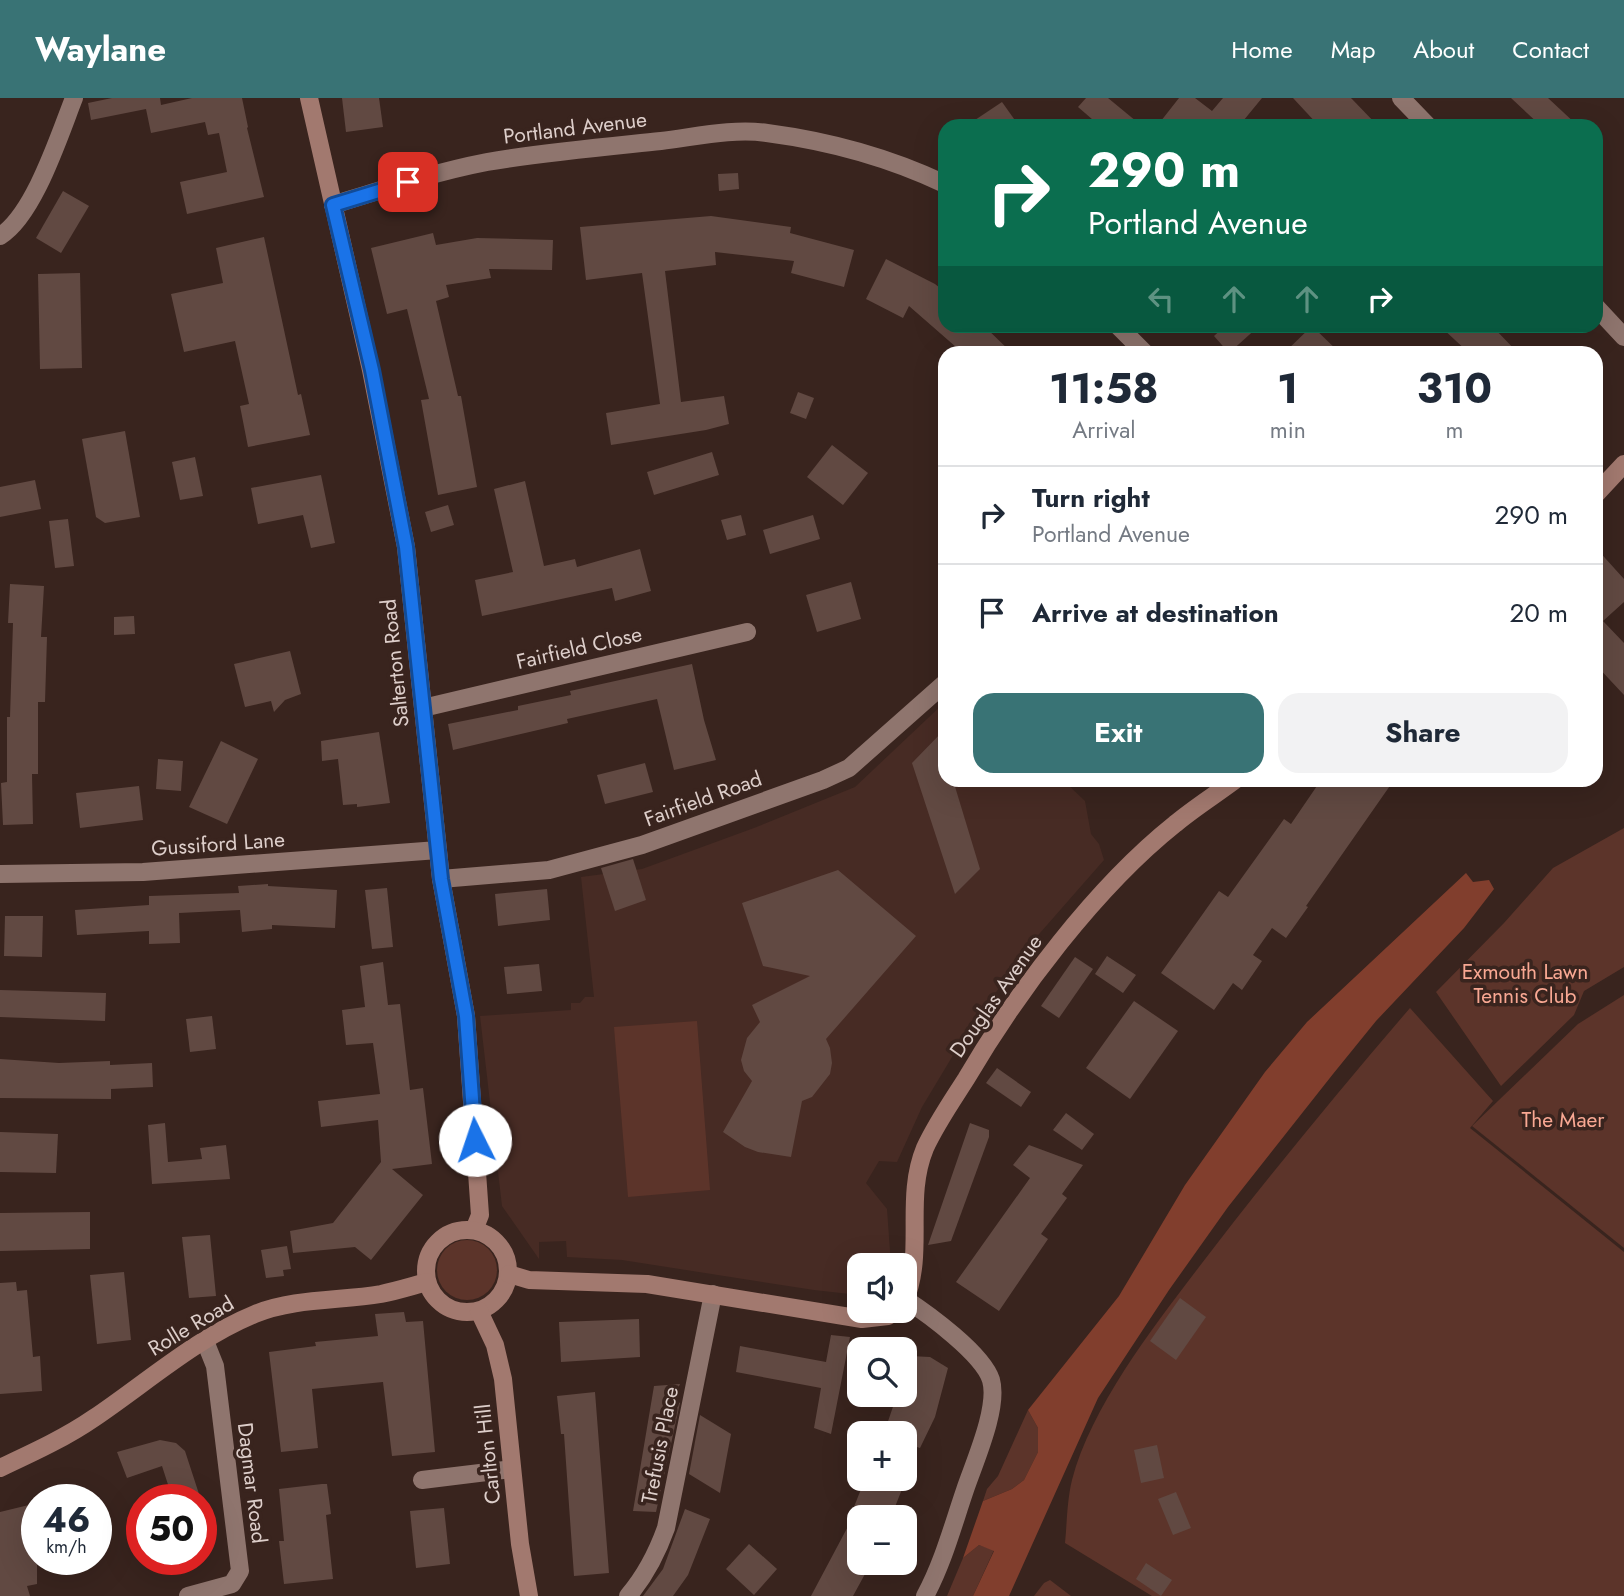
<!DOCTYPE html>
<html lang="en">
<head>
<meta charset="utf-8">
<style>
	body { margin:0; font-family:Jost,sans-serif; background:#f2f2f3; color:#1f2937; height:100vh; display:flex; flex-direction:column; font-size:26px; white-space:nowrap }
	* { box-sizing:border-box; margin:0 }
	p { font-size:23px; color:#747a83 }
	.icon { flex:none; width:38px; height:38px; fill:none; stroke:currentColor; stroke-width:2; stroke-linecap:round; stroke-linejoin:round }
	.map { position:relative; flex:1; overflow:hidden }
	.panel { position:absolute; left:938px; top:248px; width:665px; height:441px; display:flex; flex-direction:column; background:#fff; border-radius:21px; box-shadow:0 7px 28px #0002 }
	.panel>* { flex:none }
	.top-card { position:absolute; left:938px; top:21px; width:665px; height:214px; border-radius:21px; box-shadow:0 7px 28px #0002; background:#0b6e4f; color:#fff; overflow:hidden }
	.tools { position:absolute; left:847px; top:1155px; display:grid; gap:14px }
	.tools a { display:grid; place-items:center; width:70px; height:70px; border-radius:14px; background:#fff; box-shadow:0 7px 28px #0002; font-size:35px }
	.speed { position:absolute; left:21px; top:1386px; display:flex; gap:14px; font-size:35px; font-weight:700; text-align:center }
	.speed>* { display:grid; place-content:center; width:91px; height:91px; border-radius:50%; background:#fff; box-shadow:0 7px 28px #0002; line-height:1 }
	.speed small { font-size:18px; font-weight:400 }
	.speed .limit { border:10px solid #d22; background:#fff; color:#111 }
	.pin { position:absolute; display:grid; place-items:center; width:60px; height:60px; color:#fff; margin:-30px; border-radius:14px; box-shadow:0 4px 10px #0006 }
	.me { position:absolute; width:77px; margin:-38px; rotate:356deg; stroke-linejoin:round; filter:drop-shadow(0 0 5px #0008) }
	.turn { display:flex; align-items:center; gap:24px; height:147px; padding:0 35px; font-size:32px }
	.turn .icon { width:91px; height:91px; stroke-width:2.5 }
	.turn b { display:block; font-size:49px; line-height:60px }
	.lanes { display:flex; align-items:center; height:66px; padding:0 35px; background:#0003; justify-content:center; gap:35px; direction:ltr }
	.lanes .off { opacity:.35 }
	.eta { display:flex; justify-content:space-evenly; align-items:center; height:119px; text-align:center }
	.eta b { font-size:42px; font-weight:700; line-height:49px }
	.primary-button { display:flex; gap:14px; margin-top:auto; padding:14px 35px }
	.primary-button a { flex:1; height:80px; border-radius:21px; background:#397375; color:#fff; font-size:28px; font-weight:700; line-height:80px; text-align:center }
	.primary-button a+a { background:#f2f2f3; color:#1f2937 }
	ul { padding:0; list-style:none }
	li { display:flex; align-items:center; gap:21px; height:98px; padding:0 35px; border-top:2px solid #e0e1e3 }
	li div { flex:1 }
	li b { display:block; font-size:26px }
	li em { font-style:normal }
	header { display:flex; align-items:center; gap:42px; box-sizing:border-box; height:98px; padding:0 35px; background:#397375; color:#fff }
	header strong { font-size:33px }
	nav { display:flex; gap:38px; margin-inline-start:auto; font-size:24px }
	.map>svg:first-child { display:block }
	.built { fill:#472b24 }
	.green { fill:#5c342a }
	.forest { fill:#813e2d }
	.building { fill:#614942 }
	.lines { fill:none; stroke-linecap:round; stroke-linejoin:round }
	.street { stroke:#8f756e; stroke-width:18 }
	.secondary { stroke:#a2796f; stroke-width:18 }
	.route-casing { stroke:#114b97; stroke-width:18 }
	.route { stroke:#1a73e8; stroke-width:12 }
	.labels { text-anchor:middle; stroke-width:7; stroke-linejoin:round; paint-order:stroke }
	.street-label { font-size:21px; fill:#ddceca; stroke:#39241e }
	.park-label { font-size:21px; fill:#f9a893; stroke:#39241e }
</style>
</head>
<body>
<header>
<strong>Waylane</strong>
<nav><a>Home</a><a>Map</a><a>About</a><a>Contact</a></nav>
</header>
<div class="map">
<svg width="1624" height="1498" viewBox="0 0 1624 1498">
	<rect width="100%" height="100%" fill="#39241e"/>
	<polygon class="built" points="945,604 945,682 1064,683 1085,703 1091,736 1099,746 1104,762 1026,851 958,949 922,1009 897,1064 879,1063 866,1085 887,1111 891,1167 859,1167 859,1197 814,1192 622,1162 567,1159 566,1143 539,1144 539,1161 502,1108 480,918 571,912 571,905 580,905 585,899 594,899 581,779 642,771 754,730 855,689"/>
	<g class="green">
		<polygon points="1624,730 1624,869 1584,893 1574,917 1501,988 1436,894 1504,825 1553,770"/>
		<polygon points="1624,897 1624,1150 1472,1028 1578,926"/>
		<path d="M 1410,910 L 1493,1003 L 1470,1030 L 1624,1154 L 1624,1498 L 1152,1498 L 1065,1445 C 1067,1425 1067,1402 1072,1382 C 1091,1309 1154,1228 1199,1169 C 1267,1080 1337,995 1410,910 Z"/>
		<polygon points="697,923 710,1092 628,1099 614,929"/>
		<circle cx="467" cy="1172" r="30"/>
		<polygon points="1028,1312 1038,1330 1038,1354 1024,1382 1012,1391 983,1403 987,1391 998,1378"/>
		<polygon points="979,1447 994,1452 973,1498 947,1498 963,1460"/>
		<polygon points="1050,1482 1071,1498 1034,1498 1044,1485"/>
	</g>
	<polygon class="forest" points="1466,775 1473,784 1489,782 1494,791 1464,830 1376,923 1333,976 1228,1109 1169,1192 1098,1300 1009,1498 973,1498 994,1453 979,1447 963,1460 983,1403 1012,1391 1024,1382 1038,1354 1038,1330 1028,1312 1119,1198 1185,1087 1265,974 1307,924"/>
	<g class="building">
		<polygon points="112,0 160,0 161,7 192,0 242,0 248,29 247,30 264,99 187,116 180,84 227,74 219,35 208,37 205,24 151,35 146,11 91,22 88,5"/>
		<polygon points="342,0 379,0 383,29 346,34"/>
		<polygon points="1086,0 1108,0 1142,28 1100,28 1078,9"/>
		<polygon points="1179,0 1195,0 1212,13 1223,0 1262,0 1239,28 1157,28"/>
		<polygon points="1293,0 1351,0 1378,28 1319,28"/>
		<polygon points="1511,0 1548,0 1578,28 1541,28"/>
		<polygon points="1002,4 1019,28 966,28"/>
		<polygon points="738,75 739,91 719,93 718,76"/>
		<polygon points="63,93 89,108 61,155 36,140"/>
		<polygon points="711,118 791,129 790,135 854,152 844,189 791,175 794,163 715,154 716,167 665,173 681,304 724,298 729,326 706,332 611,347 606,315 660,306 642,175 586,182 580,129"/>
		<polygon points="433,135 436,147 477,140 553,142 552,172 489,171 491,180 446,187 449,199 436,203 458,298 461,298 477,389 438,397 421,302 429,301 407,211 387,216 371,150"/>
		<polygon points="264,139 298,297 301,296 310,337 248,349 240,308 249,306 235,243 184,254 171,196 223,185 216,150"/>
		<polygon points="886,161 935,186 945,194 945,228 984,228 1013,256 964,256 909,208 903,220 866,201"/>
		<polygon points="80,175 82,270 40,271 38,176"/>
		<polygon points="1225,228 1259,228 1229,255 1214,238"/>
		<polygon points="1312,228 1341,256 1283,256"/>
		<polygon points="1440,228 1492,228 1519,256 1470,256"/>
		<polygon points="798,294 814,300 806,321 790,315"/>
		<polygon points="125,333 140,419 105,425 96,419 82,341"/>
		<polygon points="832,347 868,375 843,407 807,379"/>
		<polygon points="712,354 719,377 654,397 647,374"/>
		<polygon points="195,359 203,398 180,402 172,364"/>
		<polygon points="321,377 335,445 311,450 303,417 258,426 251,390"/>
		<polygon points="35,382 41,411 0,419 0,389"/>
		<polygon points="525,383 544,468 575,461 577,469 640,451 651,493 615,503 612,490 482,518 475,482 513,474 494,391"/>
		<polygon points="448,407 454,427 431,434 425,414"/>
		<polygon points="741,417 746,437 727,442 721,422"/>
		<polygon points="813,417 820,441 770,456 763,432"/>
		<polygon points="68,421 74,468 55,470 49,423"/>
		<polygon points="1596,450 1624,481 1624,504 1603,523 1624,545 1624,597 1596,567"/>
		<polygon points="851,484 861,521 817,534 806,497"/>
		<polygon points="10,486 44,488 41,539 47,539 45,604 38,604 38,676 32,676 33,726 3,727 1,685 7,684 7,619 10,619 13,525 8,525"/>
		<polygon points="134,518 135,536 114,537 114,519"/>
		<polygon points="290,553 301,596 285,602 274,614 271,603 245,609 234,566"/>
		<polygon points="692,566 704,622 716,662 674,672 657,601 567,621 568,625 453,652 448,626 518,612 518,608 571,597 570,593"/>
		<polygon points="945,631 945,682 953,682 980,771 955,796 912,665"/>
		<polygon points="379,634 390,705 357,709 357,706 343,707 338,661 322,663 321,643"/>
		<polygon points="221,643 258,661 227,726 189,709"/>
		<polygon points="158,661 183,663 181,693 156,691"/>
		<polygon points="645,665 653,694 605,706 597,677"/>
		<polygon points="1321,682 1394,682 1306,808 1308,809 1286,840 1272,830 1253,857 1262,863 1242,892 1233,885 1214,912 1161,875 1219,793 1228,799 1284,721 1291,726"/>
		<polygon points="139,688 143,722 80,730 76,695"/>
		<polygon points="633,761 646,802 615,813 601,770"/>
		<polygon points="838,772 916,838 826,941 830,950 832,965 830,976 812,999 802,1003 791,1059 758,1054 745,1049 723,1034 752,983 744,973 741,962 747,940 760,924 752,907 810,878 763,868 742,805"/>
		<polygon points="268,786 268,788 337,792 335,830 272,827 272,831 242,834 240,812 179,815 180,845 149,846 149,833 77,837 75,812 149,807 149,798 239,795 238,788"/>
		<polygon points="387,790 393,849 372,851 365,792"/>
		<polygon points="547,791 550,822 498,828 495,796"/>
		<polygon points="5,818 43,818 42,859 4,858"/>
		<polygon points="1107,858 1136,877 1123,895 1095,876"/>
		<polygon points="1075,859 1093,871 1059,920 1041,908"/>
		<polygon points="383,864 388,907 400,906 410,992 423,990 432,1066 392,1071 423,1097 371,1162 355,1149 293,1155 290,1133 333,1125 381,1064 378,1022 321,1029 318,1003 380,996 373,945 346,947 342,912 365,909 360,868"/>
		<polygon points="539,866 542,893 507,896 504,869"/>
		<polygon points="0,892 106,895 105,923 0,919"/>
		<polygon points="1134,903 1178,933 1130,1001 1086,970"/>
		<polygon points="212,918 216,951 190,954 186,921"/>
		<polygon points="0,961 59,965 110,963 110,967 152,965 153,989 111,991 111,1001 0,1000"/>
		<polygon points="997,970 1031,994 1021,1009 986,985"/>
		<polygon points="1066,1015 1094,1036 1082,1052 1053,1032"/>
		<polygon points="165,1025 168,1064 202,1061 200,1050 226,1047 230,1081 152,1086 148,1027"/>
		<polygon points="970,1025 989,1032 989,1039 951,1143 928,1147"/>
		<polygon points="0,1034 58,1036 56,1075 0,1074"/>
		<polygon points="1029,1047 1083,1067 1062,1096 1067,1100 1041,1136 1048,1141 999,1213 956,1184 1030,1080 1013,1067"/>
		<polygon points="90,1114 90,1151 0,1153 0,1115"/>
		<polygon points="210,1137 216,1198 189,1200 182,1139"/>
		<polygon points="287,1148 291,1171 283,1172 284,1178 266,1180 261,1152"/>
		<polygon points="124,1174 131,1242 97,1246 90,1177"/>
		<polygon points="16,1184 17,1193 27,1192 33,1259 40,1258 42,1293 0,1296 0,1185"/>
		<polygon points="1180,1200 1206,1219 1176,1262 1150,1243"/>
		<polygon points="404,1214 406,1224 423,1223 435,1354 392,1358 383,1284 312,1291 318,1350 281,1354 269,1254 316,1248 315,1244 378,1238 375,1216"/>
		<polygon points="639,1221 640,1259 561,1264 559,1224"/>
		<polygon points="831,1237 850,1239 831,1336 814,1330 821,1290 736,1274 740,1248 826,1264"/>
		<polygon points="910,1258 930,1259 948,1270 935,1319 920,1350 905,1345 905,1335 884,1335 897,1297 905,1297 905,1272"/>
		<polygon points="680,1286 673,1301 680,1305 656,1414 633,1413 654,1288"/>
		<polygon points="595,1294 609,1475 574,1478 564,1336 561,1336 557,1298"/>
		<polygon points="700,1317 731,1336 720,1395 689,1376"/>
		<polygon points="160,1342 176,1345 185,1353 199,1396 183,1402 173,1402 162,1368 127,1380 117,1354"/>
		<polygon points="1157,1347 1164,1380 1141,1385 1134,1352"/>
		<polygon points="865,1381 906,1381 891,1419 859,1419 859,1465 871,1465 853,1498 811,1498 853,1419 850,1419"/>
		<polygon points="322,1386 327,1386 331,1416 326,1417 333,1481 284,1486 279,1443 284,1443 279,1391"/>
		<polygon points="1176,1394 1191,1430 1173,1437 1158,1401"/>
		<polygon points="37,1405 37,1486 27,1488 30,1498 0,1498 0,1414"/>
		<polygon points="444,1410 450,1466 416,1470 410,1413"/>
		<polygon points="685,1411 710,1421 688,1477 673,1498 643,1498 663,1471"/>
		<polygon points="749,1446 777,1471 754,1497 726,1471"/>
		<polygon points="1146,1465 1172,1482 1161,1498 1136,1481"/>
	</g>
	<g class="lines">
		<g class="street">
			<polyline points="1401,0 1428,28"/>
			<path d="M 333,107 C 384,91 435,74 487,64 C 545,54 603,49 661,43 C 695,39 733,30 767,35 C 828,43 890,60 945,86"/>
			<path d="M 0,138 C 34,117 59,38 74,0"/>
			<polyline points="1596,209 1624,239"/>
			<polyline points="1118,228 1146,256"/>
			<polyline points="423,610 747,534"/>
			<polyline points="0,776 143,774 438,752"/>
			<polyline points="441,781 549,772 642,747 823,682 849,670 945,585"/>
			<path d="M 905,1201 C 928,1216 983,1256 991,1282 C 999,1310 974,1365 965,1392 C 953,1427 943,1465 925,1498"/>
			<polyline points="422,1382 512,1371"/>
			<polyline points="188,1498 232,1486 240,1473 215,1268 205,1243"/>
			<path d="M 628,1498 C 646,1477 657,1455 666,1430 L 713,1196"/>
		</g>
		<g class="secondary">
			<polyline points="309,0 371,272 406,449 441,781 466,918 480,1117 474,1132"/>
			<polyline points="1596,396 1624,366"/>
			<circle cx="467" cy="1173" r="41"/>
			<polyline points="509,1176 529,1182 647,1186 862,1221 888,1218 894,1213"/>
			<path d="M 905,1202 C 925,1153 904,1101 925,1050 C 936,1026 952,1003 966,981 C 1017,894 1096,789 1175,726 C 1194,710 1215,697 1235,682"/>
			<polyline points="479,1213 495,1247 503,1281 520,1446 529,1498"/>
			<path d="M 0,1370 C 32,1355 65,1340 94,1320 C 146,1285 196,1240 255,1216 C 294,1200 340,1203 381,1196 C 396,1193 412,1188 427,1184"/>
		</g>
	</g>
	<g class="lines">
		<g class="route-casing">
			<polyline id="route" points="408,84 333,107 372,272 406,449 441,781 466,918 475,1042"/>
		</g>
		<use href="#route" class="route"/>
	</g>
	<g class="labels">
		<g class="street-label">
			<text transform="translate(575 30) rotate(-7)" y="7">Portland Avenue</text>
			<text transform="translate(579 550) rotate(-13)" y="7">Fairfield Close</text>
			<text transform="translate(395 565) rotate(-96)" y="7">Salterton Road</text>
			<text transform="translate(703 701) rotate(-20)" y="7">Fairfield Road</text>
			<text transform="translate(218 746) rotate(-4)" y="7">Gussiford Lane</text>
			<text transform="translate(996 898) rotate(-55)" y="7">Douglas Avenue</text>
			<text transform="translate(191 1228) rotate(-31)" y="7">Rolle Road</text>
			<text transform="translate(660 1347) rotate(-79)" y="7">Trefusis Place</text>
			<text transform="translate(488 1356) rotate(-96)" y="7">Carlton Hill</text>
			<text transform="translate(252 1385) rotate(83)" y="7">Dagmar Road</text>
		</g>
		<g class="park-label">
			<text x="1525" y="881">Exmouth Lawn<tspan x="1525" dy="24">Tennis Club</tspan></text>
			<text x="1563" y="1029">The Maer</text>
		</g>
	</g>
</svg>
<div class="tools">
<a><svg class="icon" aria-label="sound" viewBox="0 0 24 24"><path d="M4 9h4l5-4v14l-5-4H4zM17 9q2 3 0 6"/></svg></a>
<a><svg class="icon" aria-label="search" viewBox="0 0 24 24"><circle cx="10" cy="10" r="6"/><path d="M15 15l6 6"/></svg></a>
<a>+</a>
<a>−</a>
</div>
<div class="speed"><div>46<small>km/h</small></div><div class="limit">50</div></div>
<div class="pin" style="left:408px;top:84px;background:#d93025"><svg class="icon" aria-label="arrive" viewBox="0 0 24 24"><path d="M6 21V4h12l-3 4 3 4H6"/></svg></div>
<svg class="me" style="left:475px;top:1042px" viewBox="-20 -20 40 40"><circle r="19" fill="#fff"/><path d="M0-13L10 11 0 6-10 11z" fill="#1a73e8"/></svg>
<div class="top-card">
<div class="turn"><svg class="icon" aria-label="right" viewBox="0 0 24 24"><path d="M7 20v-9h11M14 6l5 5-5 5"/></svg><div><b>290 m</b>Portland Avenue</div></div>
<div class="lanes"><svg class="icon off" aria-label="left" viewBox="0 0 24 24"><path d="M17 20v-9H6M10 6l-5 5 5 5"/></svg><svg class="icon off" aria-label="ahead" viewBox="0 0 24 24"><path d="M12 20V5M6 11l6-6 6 6"/></svg><svg class="icon off" aria-label="ahead" viewBox="0 0 24 24"><path d="M12 20V5M6 11l6-6 6 6"/></svg><svg class="icon" aria-label="right" viewBox="0 0 24 24"><path d="M7 20v-9h11M14 6l5 5-5 5"/></svg></div>
</div>
<section class="panel">
<div class="eta">
<div><b>11:58</b><p>Arrival</p></div>
<div><b>1</b><p>min</p></div>
<div><b>310</b><p>m</p></div>
</div>
<ul>
<li><svg class="icon" aria-label="right" viewBox="0 0 24 24"><path d="M7 20v-9h11M14 6l5 5-5 5"/></svg><div><b>Turn right</b><p>Portland Avenue</p></div><em>290 m</em></li>
<li><svg class="icon" aria-label="arrive" viewBox="0 0 24 24"><path d="M6 21V4h12l-3 4 3 4H6"/></svg><div><b>Arrive at destination</b></div><em>20 m</em></li>
</ul>
<div class="primary-button"><a>Exit</a><a>Share</a></div>
</section>
</div>
</body>
</html>
